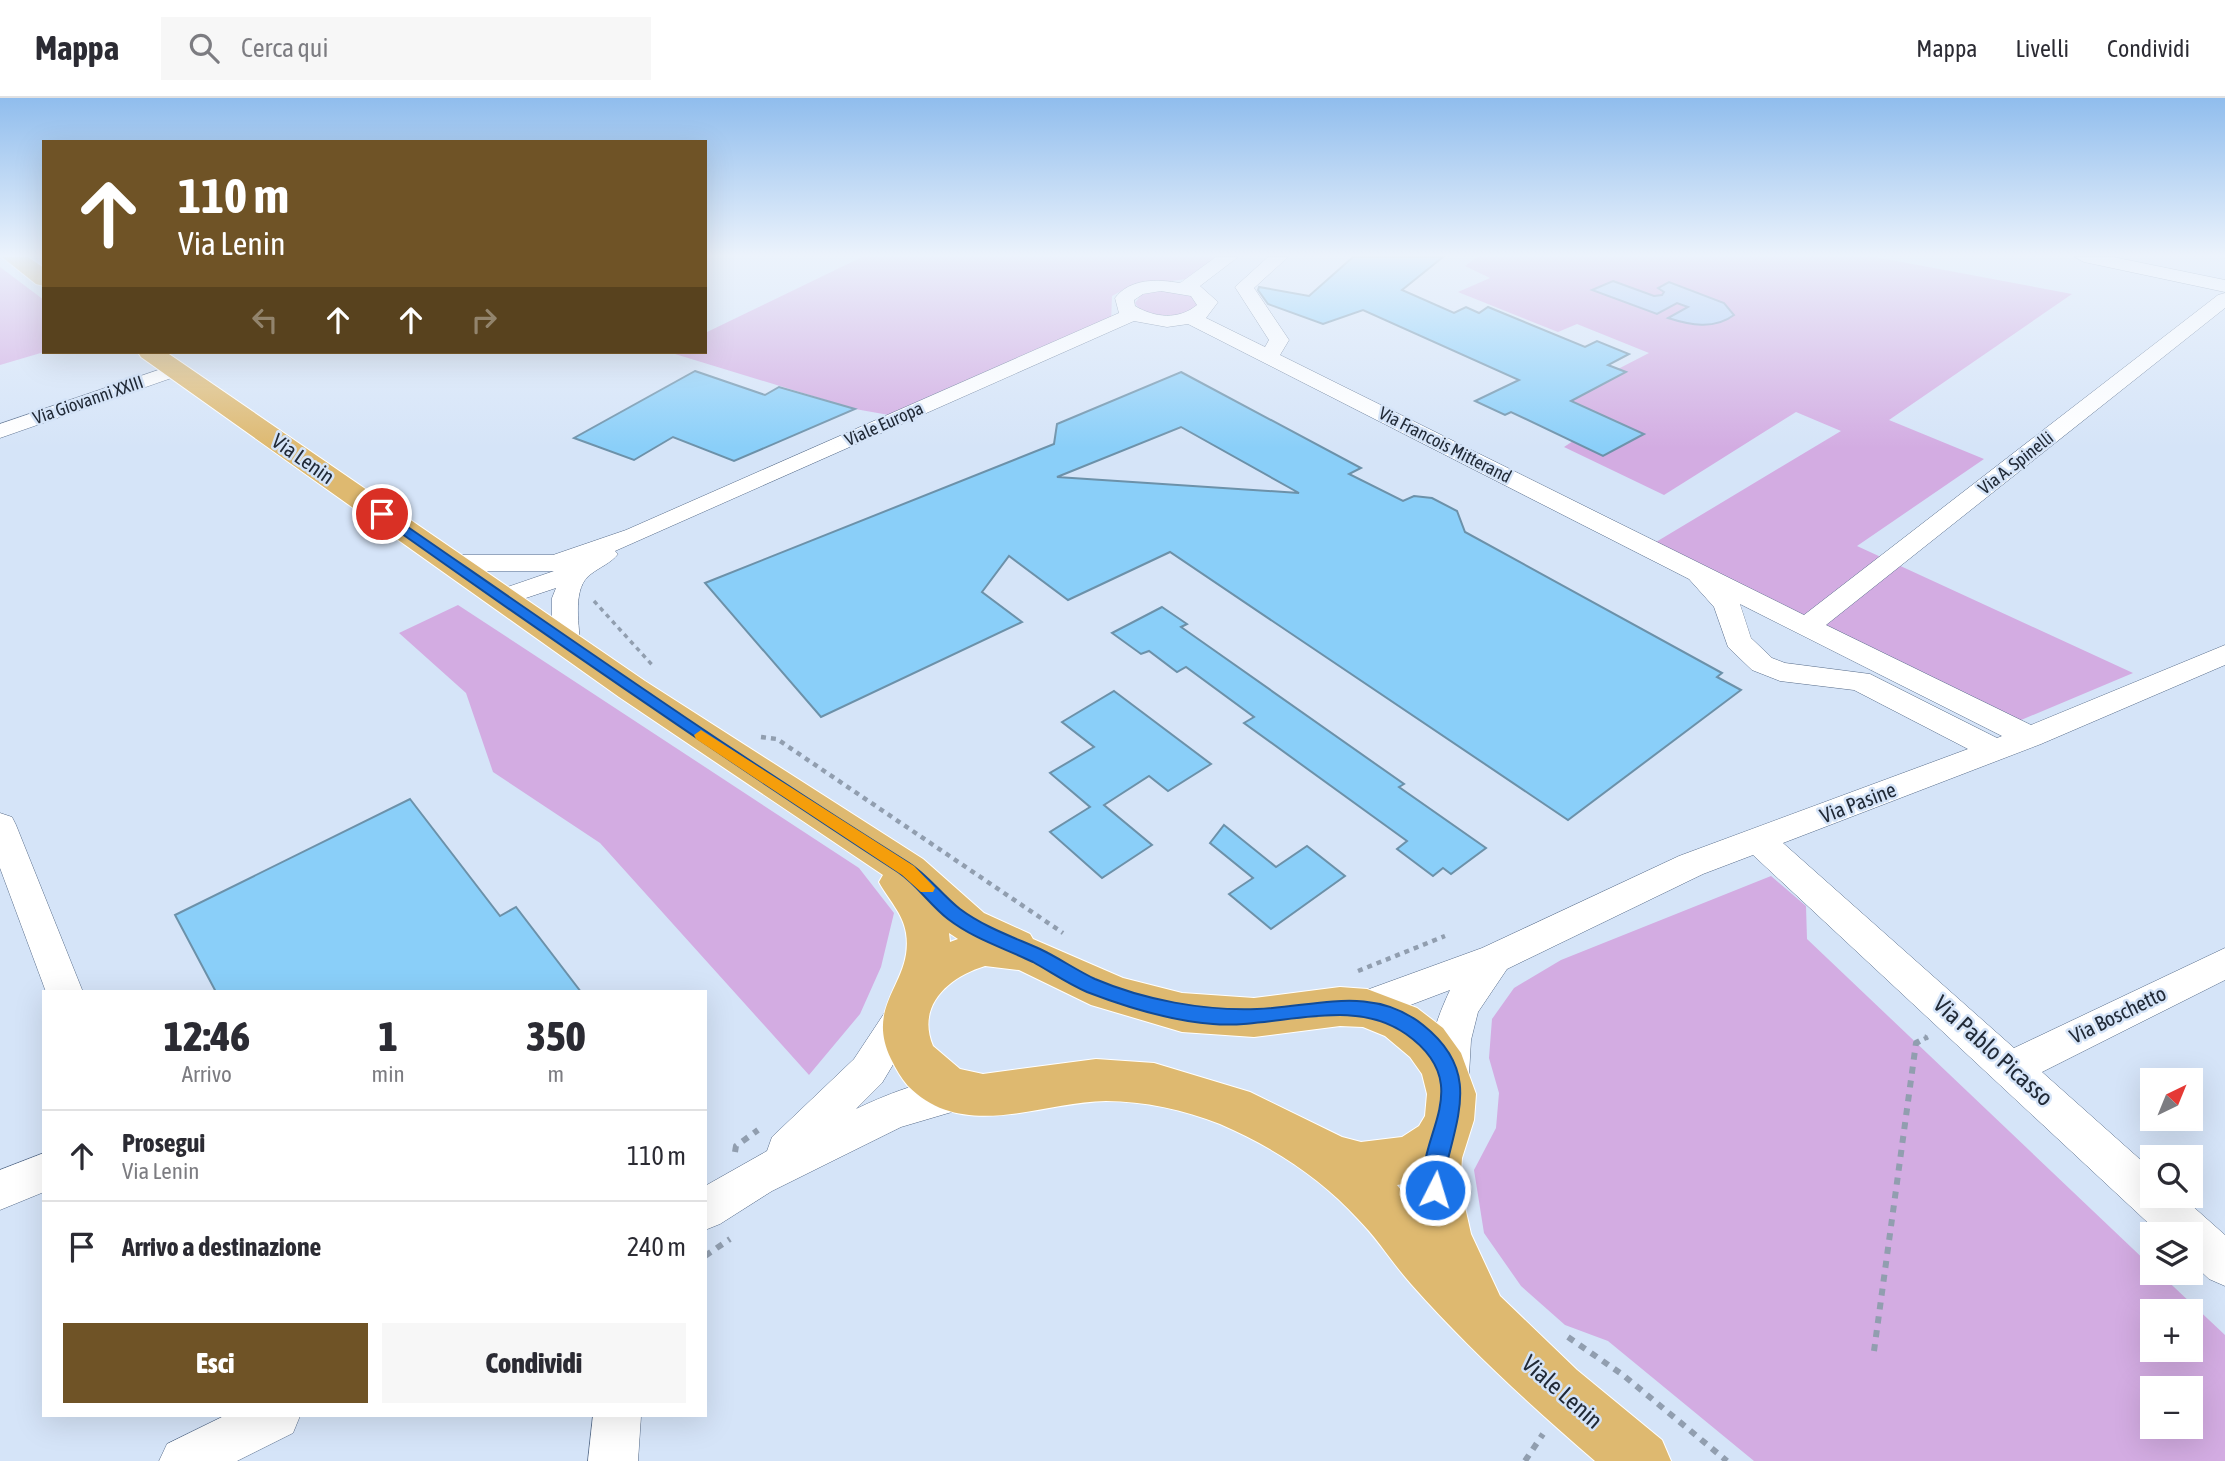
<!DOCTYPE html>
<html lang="it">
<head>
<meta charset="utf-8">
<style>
	body { margin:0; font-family:"Asap Condensed",sans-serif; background:#f7f7f7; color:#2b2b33; height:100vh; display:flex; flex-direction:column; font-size:26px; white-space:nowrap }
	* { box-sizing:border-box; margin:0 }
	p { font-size:23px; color:#7c7c81 }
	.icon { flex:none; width:38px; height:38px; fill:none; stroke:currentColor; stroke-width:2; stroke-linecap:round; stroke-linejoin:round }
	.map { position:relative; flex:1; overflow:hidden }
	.drawer { position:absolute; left:42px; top:892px; width:665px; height:427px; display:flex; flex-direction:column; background:#fff; border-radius:0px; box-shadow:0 7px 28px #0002 }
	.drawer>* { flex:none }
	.guide { position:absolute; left:42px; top:42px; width:665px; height:214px; border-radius:0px; box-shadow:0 7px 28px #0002; background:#6f5326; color:#fff; overflow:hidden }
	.needle { width:46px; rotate:43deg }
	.fabs { position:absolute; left:2140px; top:970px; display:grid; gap:14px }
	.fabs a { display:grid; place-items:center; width:63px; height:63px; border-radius:0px; background:#fff; box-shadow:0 7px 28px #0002; font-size:35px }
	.pin { position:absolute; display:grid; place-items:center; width:60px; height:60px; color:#fff; margin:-30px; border:4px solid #fff; border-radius:50%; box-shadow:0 2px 7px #0007 }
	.me { position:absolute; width:77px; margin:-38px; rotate:5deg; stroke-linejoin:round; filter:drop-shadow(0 0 5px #0008) }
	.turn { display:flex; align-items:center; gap:24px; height:147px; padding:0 21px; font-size:32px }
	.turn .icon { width:91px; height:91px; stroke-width:2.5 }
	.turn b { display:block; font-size:49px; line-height:60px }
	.lanes { display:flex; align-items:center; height:66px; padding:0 21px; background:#0003; justify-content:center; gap:35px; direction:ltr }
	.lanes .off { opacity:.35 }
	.eta { display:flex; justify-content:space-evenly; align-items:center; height:119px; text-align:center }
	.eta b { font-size:42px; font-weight:800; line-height:49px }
	.primary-button { display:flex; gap:14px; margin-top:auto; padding:14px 21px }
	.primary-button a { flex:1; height:80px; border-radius:0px; background:#6f5326; color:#fff; font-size:28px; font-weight:800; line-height:80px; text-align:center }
	.primary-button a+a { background:#f7f7f7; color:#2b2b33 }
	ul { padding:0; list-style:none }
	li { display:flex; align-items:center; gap:21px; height:91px; padding:0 21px; border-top:2px solid #e1e1e2 }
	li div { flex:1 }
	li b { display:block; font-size:26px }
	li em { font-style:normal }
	header { display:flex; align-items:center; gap:42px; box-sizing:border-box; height:98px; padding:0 35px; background:#fff; border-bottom:2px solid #e1e1e2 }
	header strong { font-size:33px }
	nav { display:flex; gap:38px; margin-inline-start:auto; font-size:24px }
	.search { width:490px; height:63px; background:#f7f7f7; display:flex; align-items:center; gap:18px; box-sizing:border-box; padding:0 24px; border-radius:0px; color:#7c7c81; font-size:26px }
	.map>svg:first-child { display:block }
	.green { fill:#d3ace2; fill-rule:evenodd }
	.water { fill:#accbf5; stroke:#829bbc; stroke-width:2 }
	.building { fill:#8acff9; stroke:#6c91a9; stroke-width:2; fill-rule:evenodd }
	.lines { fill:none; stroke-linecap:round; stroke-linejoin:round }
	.minor-casing { stroke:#566b89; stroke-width:1 }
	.major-casing { stroke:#fff; stroke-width:2 }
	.path-far2 { stroke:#919eaf; stroke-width:3.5; stroke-dasharray:4.5 4.5; stroke-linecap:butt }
	.path-far1 { stroke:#919eaf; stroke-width:4.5; stroke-dasharray:5 5; stroke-linecap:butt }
	.path { stroke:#919eaf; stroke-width:6; stroke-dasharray:7 7; stroke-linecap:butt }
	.minor { fill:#fff; fill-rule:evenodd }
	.major { fill:#deb970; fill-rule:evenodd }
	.route { fill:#1a73e8; stroke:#114b97; stroke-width:2 }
	.slow { fill:#f59e0b }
	.labels { text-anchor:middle; stroke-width:5; stroke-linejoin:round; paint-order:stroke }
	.far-street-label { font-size:18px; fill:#212a37; stroke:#d5e4f8 }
	.street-label { font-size:21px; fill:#212a37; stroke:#d5e4f8 }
	.near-street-label { font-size:24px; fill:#212a37; stroke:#d5e4f8 }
</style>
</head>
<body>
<header>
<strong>Mappa</strong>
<div class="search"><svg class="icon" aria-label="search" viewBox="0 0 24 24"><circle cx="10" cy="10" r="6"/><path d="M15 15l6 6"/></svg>Cerca qui</div>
<nav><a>Mappa</a><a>Livelli</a><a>Condividi</a></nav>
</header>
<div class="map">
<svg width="2225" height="1363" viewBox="0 0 2225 1363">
	<rect width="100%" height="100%" fill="#d5e4f8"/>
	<g class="green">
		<polygon points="862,159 1220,159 1187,181 1130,188 1112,198 1111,225 889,317 855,311 675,256 705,254 705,235"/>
		<polygon points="1477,159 1875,159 2072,196 1889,322 1984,361 1857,448 2133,575 2014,625 1651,447 1841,333 1796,314 1664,397 1564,349 1573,343 1643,336 1571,303 1625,275 1618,271 1649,255 1577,226 1558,234 1458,194 1490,180 1465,168"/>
		<polygon points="0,169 44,202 44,254 0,267"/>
		<path d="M 1157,192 L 1192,198 L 1198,207 C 1183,221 1147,225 1135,205 L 1141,197 Z"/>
		<polygon points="458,507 859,770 894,815 881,869 860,916 809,977 600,745 493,674 466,595 399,535"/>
		<path d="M 1771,778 L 1806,808 L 1807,841 L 2152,1169 L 2152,1174 L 2158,1174 L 2225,1237 L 2225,1363 L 1754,1363 L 1608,1243 L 1565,1227 L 1521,1188 L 1484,1135 L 1474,1072 L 1496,1030 L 1499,995 L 1489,960 L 1492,921 L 1514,890 L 1561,862 ZM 2152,1213 L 2191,1213 L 2191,1251 L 2152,1251 ZM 2152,1290 L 2191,1290 L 2191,1328 L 2152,1328 Z"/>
	</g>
	<path class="water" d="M 1613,183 L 1654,198 L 1662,197 L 1664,194 L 1658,190 L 1669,184 L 1724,205 L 1734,217 C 1714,232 1690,227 1668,220 L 1688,209 L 1677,205 L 1657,216 L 1592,192 Z"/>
	<g class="building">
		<polygon points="1353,159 1443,159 1402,192 1454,215 1466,209 1479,215 1488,209 1585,249 1597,243 1629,256 1608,267 1626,274 1571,303 1644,336 1603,358 1511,314 1505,317 1475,303 1519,282 1363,212 1323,226 1268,206 1258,192 1259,189 1309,198"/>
		<polygon points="695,273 765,297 779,289 855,311 734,363 673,339 634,362 574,340"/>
		<path d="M 1181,274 L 1361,370 L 1349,376 L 1403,403 L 1414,398 L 1432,400 L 1457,413 L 1465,434 L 1722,575 L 1717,579 L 1741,592 L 1568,722 L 1170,454 L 1068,502 L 1009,458 L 982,494 L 1022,524 L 821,619 L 705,485 L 1054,346 L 1057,326 ZM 1181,329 L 1299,395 L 1057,379 Z"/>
		<polygon points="1162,509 1187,526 1181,529 1404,686 1399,689 1486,750 1451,776 1443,770 1433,778 1397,751 1407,743 1244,625 1254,619 1186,569 1177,574 1149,553 1141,556 1112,535"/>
		<polygon points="1114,593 1211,666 1168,693 1149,678 1104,707 1152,747 1102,780 1050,734 1090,709 1050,675 1094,649 1062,624"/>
		<polygon points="410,701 500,818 516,809 581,894 216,894 175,817"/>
		<polygon points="1224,727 1276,769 1307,748 1345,778 1271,831 1229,796 1253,780 1210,745"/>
	</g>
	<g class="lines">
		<g class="minor-casing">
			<g id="minor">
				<path d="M 1216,159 L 1238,159 L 1200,188 L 1218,204 L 1206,220 L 1265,249 L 1269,242 L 1235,189 L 1268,159 L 1288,159 L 1254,190 L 1289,242 L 1280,257 L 1804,517 L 2218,197 L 2225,195 L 2225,210 L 1826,527 L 2031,627 L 2225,547 L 2225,567 L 2041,646 L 1783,745 L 2014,950 L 2225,850 L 2225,882 L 2042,974 L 2152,1072 L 2152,1097 L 2180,1097 L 2225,1137 L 2225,1188 L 2209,1181 L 2191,1164 L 2191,1136 L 2160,1136 L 1753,757 L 1703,776 L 1507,871 L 1478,914 L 1471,942 L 1469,977 L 1463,989 L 1449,994 L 1435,989 C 1421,960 1437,920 1450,892 L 1363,925 L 1350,920 L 1344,909 L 1350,898 L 1482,850 L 1679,758 L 1968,651 L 1854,592 L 1780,583 L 1752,572 L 1728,549 L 1714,509 L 1689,481 L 1188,226 L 1167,229 L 1134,223 L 615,453 L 618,456 C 611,465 600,469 591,476 C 572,489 579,525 580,545 L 576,551 L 566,554 L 556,551 L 552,545 L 552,500 L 556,490 L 502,508 L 493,506 L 489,500 L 493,494 L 554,473 L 451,473 L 442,470 L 438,465 L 442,460 L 451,457 L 553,457 L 626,432 L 1119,215 L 1115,200 C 1130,180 1158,181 1180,185 ZM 1161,193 L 1191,198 L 1197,207 C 1179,222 1155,220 1135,208 L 1134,202 L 1143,196 ZM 1740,506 L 2002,638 L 1997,640 L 1870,576 L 1785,565 L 1772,560 L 1751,540 Z"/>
				<polygon points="2075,159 2113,159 2225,182 2225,194 2084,164"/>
				<polygon points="176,266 183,268 186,272 183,276 0,340 0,326"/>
				<polygon points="0,715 12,719 16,727 83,894 46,894 0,770"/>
				<path d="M 906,897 L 919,902 L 925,913 L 882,985 L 856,1011 C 885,997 949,970 979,982 L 985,994 L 979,1006 L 901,1029 L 772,1093 L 720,1126 L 705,1132 L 705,1088 L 767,1053 L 772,1039 L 854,961 L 893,902 Z"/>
				<polygon points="44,1055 44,1094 0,1112 0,1072"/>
				<polygon points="224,1318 300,1318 293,1335 237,1363 159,1363 167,1346"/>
				<polygon points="593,1318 641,1318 638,1363 588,1363"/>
			</g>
		</g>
		<g class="major-casing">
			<g id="major">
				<polygon points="2,159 28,159 44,170 44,188 36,186"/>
				<path d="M 138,254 L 166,254 L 645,583 L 923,761 L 984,815 L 1030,836 L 1033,841 L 1123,880 L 1182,895 L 1254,900 L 1340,889 L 1367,891 L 1417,910 L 1443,930 L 1461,955 L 1476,996 L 1474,1022 L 1462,1060 L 1460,1087 L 1471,1136 L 1500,1198 L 1577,1272 L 1662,1342 L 1671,1363 L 1595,1363 C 1531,1308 1468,1250 1412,1187 C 1393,1166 1378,1141 1358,1121 C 1321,1080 1271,1048 1220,1026 C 1184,1012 1144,1003 1106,1003 C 1041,1004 963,1044 908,988 C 901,980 896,971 891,961 C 864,905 914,885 906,835 C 903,815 888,801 879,784 L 883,777 L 619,599 L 141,259 ZM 949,835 L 958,841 L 950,844 ZM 985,868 L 1019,872 L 1091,907 L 1182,934 L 1254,939 L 1340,928 L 1363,929 L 1385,938 L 1410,959 L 1422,976 L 1427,996 L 1425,1018 L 1419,1028 L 1402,1039 L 1361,1044 L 1342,1039 L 1250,994 L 1154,965 L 1096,961 L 983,976 L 960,971 L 933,948 C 916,907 949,879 985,868 ZM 1409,1085 L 1409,1087 L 1410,1103 L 1397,1087 Z"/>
			</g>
		</g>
		<polyline class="path-far2" points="594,503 654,569"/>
		<g class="path-far1">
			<polyline points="761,639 777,641 1063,835"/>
			<polyline points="1358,873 1445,838"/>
			<polyline points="1924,941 1928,939"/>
		</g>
		<g class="path">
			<polyline points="735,1054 736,1048 758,1032"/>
			<polyline points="705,1158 730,1141"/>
			<polyline points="1568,1239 1623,1277 1727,1363"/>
			<polyline points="1874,1253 1916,945 1927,939"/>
			<polyline points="1525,1363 1543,1336"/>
		</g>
		<use href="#minor" class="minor"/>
		<use href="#major" class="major"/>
	</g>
	<linearGradient id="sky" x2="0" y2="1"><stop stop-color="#90bded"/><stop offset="0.45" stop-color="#ecf3fc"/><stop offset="1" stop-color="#ecf3fc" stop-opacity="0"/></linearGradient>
	<rect width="2225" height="350" fill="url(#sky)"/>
	<path class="route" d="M 378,414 L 386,414 C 559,533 731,654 909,765 C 928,777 942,797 960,811 C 984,829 1013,839 1040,851 C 1059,860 1076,872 1095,881 C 1144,902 1204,913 1257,911 C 1316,909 1372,886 1423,927 C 1476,969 1461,1009 1447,1065 C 1444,1077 1448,1088 1443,1099 L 1435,1102 L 1428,1099 C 1405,1047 1484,991 1406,936 C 1351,897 1277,931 1213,926 C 1171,923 1126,909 1087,894 C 1068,886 1051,874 1033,864 C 1004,850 974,841 948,821 C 930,807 917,787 898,774 C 722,659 549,540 378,419 Z"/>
	<polygon class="slow" points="701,632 914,768 935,790 933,794 921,794 902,777 696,641 694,637"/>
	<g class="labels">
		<g class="far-street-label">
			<text transform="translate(88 302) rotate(-19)" y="6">Via Giovanni XXIII</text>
			<text transform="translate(884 326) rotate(-24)" y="6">Viale Europa</text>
			<text transform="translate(1445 347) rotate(27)" y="6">Via Francois Mitterand</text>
			<text transform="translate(2016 365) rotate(-38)" y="6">Via A. Spinelli</text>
		</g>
		<g class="street-label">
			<text transform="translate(303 361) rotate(35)" y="7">Via Lenin</text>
			<text transform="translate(1858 705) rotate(-21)" y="7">Via Pasine</text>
			<text transform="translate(2118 917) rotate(-26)" y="7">Via Boschetto</text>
		</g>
		<g class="near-street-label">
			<text transform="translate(1993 953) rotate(42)" y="8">Via Pablo Picasso</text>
			<text transform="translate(1562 1294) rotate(41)" y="8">Viale Lenin</text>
		</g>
	</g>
</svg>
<div class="fabs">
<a><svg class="needle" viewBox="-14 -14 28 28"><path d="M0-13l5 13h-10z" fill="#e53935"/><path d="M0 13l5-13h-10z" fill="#7c7c81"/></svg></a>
<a><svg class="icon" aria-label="search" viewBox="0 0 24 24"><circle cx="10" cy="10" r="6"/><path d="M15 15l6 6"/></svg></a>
<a><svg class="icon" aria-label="layers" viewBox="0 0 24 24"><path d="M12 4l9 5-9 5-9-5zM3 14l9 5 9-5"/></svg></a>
<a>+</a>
<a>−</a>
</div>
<div class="pin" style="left:382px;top:416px;background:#d93025"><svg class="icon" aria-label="arrive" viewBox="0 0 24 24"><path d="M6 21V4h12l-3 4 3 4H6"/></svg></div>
<svg class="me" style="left:1435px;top:1092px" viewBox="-20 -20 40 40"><circle r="17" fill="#1a73e8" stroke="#fff" stroke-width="3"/><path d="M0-11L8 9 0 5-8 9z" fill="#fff"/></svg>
<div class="guide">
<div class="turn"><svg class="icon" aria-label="ahead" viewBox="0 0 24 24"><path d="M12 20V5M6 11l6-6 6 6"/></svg><div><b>110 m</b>Via Lenin</div></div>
<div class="lanes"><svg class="icon off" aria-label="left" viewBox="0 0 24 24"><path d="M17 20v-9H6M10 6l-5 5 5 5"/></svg><svg class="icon" aria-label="ahead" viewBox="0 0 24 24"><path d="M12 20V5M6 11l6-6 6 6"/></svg><svg class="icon" aria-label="ahead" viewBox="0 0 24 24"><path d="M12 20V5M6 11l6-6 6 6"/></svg><svg class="icon off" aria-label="right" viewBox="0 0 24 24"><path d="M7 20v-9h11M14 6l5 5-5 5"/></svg></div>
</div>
<section class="drawer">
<div class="eta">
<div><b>12:46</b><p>Arrivo</p></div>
<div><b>1</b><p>min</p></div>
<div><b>350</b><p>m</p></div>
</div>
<ul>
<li><svg class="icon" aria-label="ahead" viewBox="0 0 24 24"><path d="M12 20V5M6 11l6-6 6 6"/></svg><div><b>Prosegui</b><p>Via Lenin</p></div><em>110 m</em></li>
<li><svg class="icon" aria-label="arrive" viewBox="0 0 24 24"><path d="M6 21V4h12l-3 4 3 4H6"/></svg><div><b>Arrivo a destinazione</b></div><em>240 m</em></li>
</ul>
<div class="primary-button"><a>Esci</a><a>Condividi</a></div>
</section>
</div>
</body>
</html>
